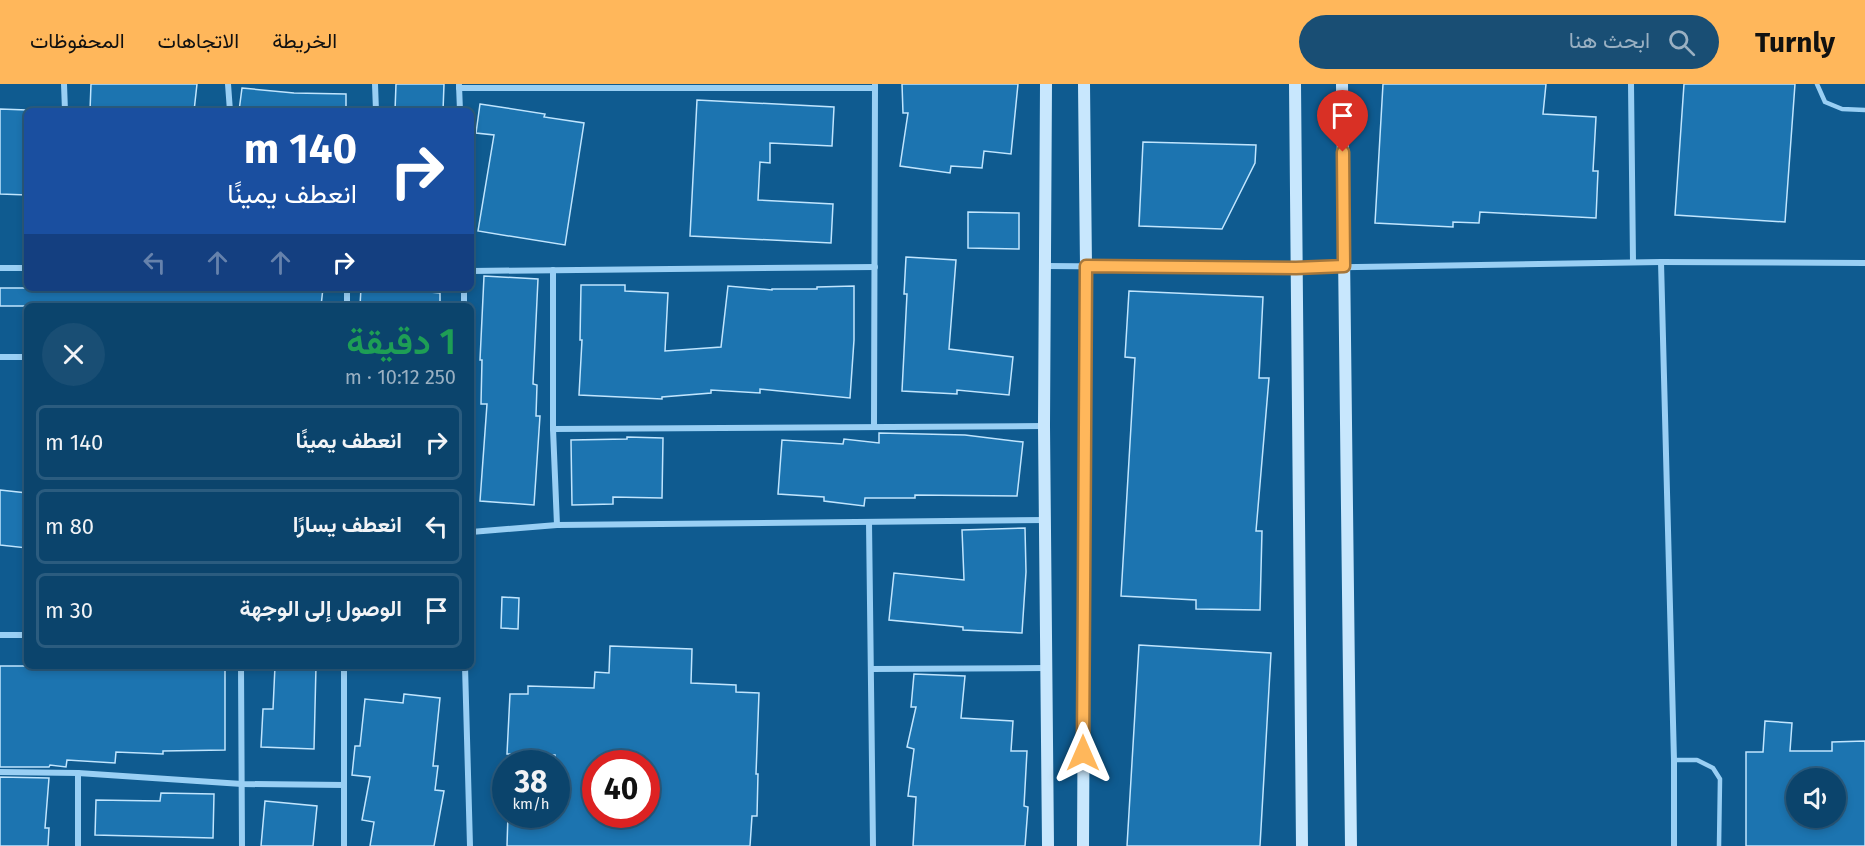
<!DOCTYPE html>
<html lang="ar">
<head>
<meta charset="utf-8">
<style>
	body { margin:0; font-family:"Fira Sans",Vazirmatn,sans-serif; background:#194e74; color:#f1f3f6; direction:rtl; height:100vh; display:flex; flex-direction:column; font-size:22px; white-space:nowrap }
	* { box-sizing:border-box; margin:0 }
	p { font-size:20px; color:#9ab0c2 }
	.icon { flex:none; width:33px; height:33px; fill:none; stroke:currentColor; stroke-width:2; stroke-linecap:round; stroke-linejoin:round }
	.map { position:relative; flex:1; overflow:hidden; direction:ltr }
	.sheet { position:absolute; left:24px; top:219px; width:450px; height:366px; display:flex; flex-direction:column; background:#0b446c; border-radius:9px; box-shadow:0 3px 9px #0003,0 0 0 2px #2b5c7f; direction:rtl }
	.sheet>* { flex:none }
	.banner { position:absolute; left:24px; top:24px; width:450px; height:183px; border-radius:9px; box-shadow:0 3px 9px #0003,0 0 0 2px #2b5c7f; direction:rtl; background:#1a4fa0; color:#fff; overflow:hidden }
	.buttons { position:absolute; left:1786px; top:684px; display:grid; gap:12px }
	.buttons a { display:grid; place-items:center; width:60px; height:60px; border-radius:50%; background:#0b446c; box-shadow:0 3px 9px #0003,0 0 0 2px #2b5c7f; font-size:30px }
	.speed { position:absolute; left:492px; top:666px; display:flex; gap:12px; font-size:30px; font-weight:700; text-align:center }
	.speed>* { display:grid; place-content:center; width:78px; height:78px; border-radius:50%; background:#0b446c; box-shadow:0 3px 9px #0003,0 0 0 2px #2b5c7f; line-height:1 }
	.speed small { font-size:15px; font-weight:400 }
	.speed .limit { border:9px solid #d22; background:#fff; color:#111 }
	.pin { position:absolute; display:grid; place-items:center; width:51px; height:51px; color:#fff; margin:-62px -26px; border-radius:50% 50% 50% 0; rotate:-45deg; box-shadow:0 0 6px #0007 }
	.pin .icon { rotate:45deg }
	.me { position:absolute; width:66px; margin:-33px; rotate:0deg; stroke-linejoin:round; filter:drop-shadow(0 0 4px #0008) }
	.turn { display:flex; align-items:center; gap:21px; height:126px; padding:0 18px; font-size:27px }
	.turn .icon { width:78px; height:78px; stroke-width:2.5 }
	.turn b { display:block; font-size:42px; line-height:51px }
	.lanes { display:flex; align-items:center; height:57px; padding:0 18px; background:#0003; justify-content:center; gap:30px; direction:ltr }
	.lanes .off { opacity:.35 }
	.round { display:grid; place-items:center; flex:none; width:63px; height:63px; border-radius:32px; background:#194e74 }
	.summary { display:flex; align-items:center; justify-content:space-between; height:102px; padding:0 18px }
	h1 { font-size:36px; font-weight:600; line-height:45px; color:#1e9e55 }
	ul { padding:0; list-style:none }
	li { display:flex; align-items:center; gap:18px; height:75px; margin:0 12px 9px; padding:0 6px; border:3px solid #2b5c7f; border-radius:9px }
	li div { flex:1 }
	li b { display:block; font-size:22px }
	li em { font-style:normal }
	header { display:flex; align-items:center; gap:36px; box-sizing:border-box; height:84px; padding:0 30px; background:#ffb75b; color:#111 }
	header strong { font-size:28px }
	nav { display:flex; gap:33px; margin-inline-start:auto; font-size:21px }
	.search { width:420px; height:54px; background:#194e74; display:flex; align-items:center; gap:15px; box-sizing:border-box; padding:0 21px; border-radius:33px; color:#9ab0c2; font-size:22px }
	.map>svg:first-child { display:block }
	.building { fill:#1c74b0; stroke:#c0e5fe; stroke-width:1.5; fill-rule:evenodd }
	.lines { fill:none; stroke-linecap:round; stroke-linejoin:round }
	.lane { stroke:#99cff4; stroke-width:4.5 }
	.street { stroke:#99cff4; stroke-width:6 }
	.secondary { stroke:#c8e7fd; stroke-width:12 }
	.route-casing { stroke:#a6773b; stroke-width:15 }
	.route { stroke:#ffb75b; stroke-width:10 }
</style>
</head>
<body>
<header>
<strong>Turnly</strong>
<div class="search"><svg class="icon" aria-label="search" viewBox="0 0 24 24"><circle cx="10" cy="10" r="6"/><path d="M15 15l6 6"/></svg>ابحث هنا</div>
<nav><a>الخريطة</a><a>الاتجاهات</a><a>المحفوظات</a></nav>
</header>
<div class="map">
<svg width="1865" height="762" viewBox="0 0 1865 762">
	<rect width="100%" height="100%" fill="#0f5b90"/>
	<g class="building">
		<polygon points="91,0 197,0 194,27 90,27"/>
		<polygon points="396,0 444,0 443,27 395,27"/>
		<polygon points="902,0 1018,0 1011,70 984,67 982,84 951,82 950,89 900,82 908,29 903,29"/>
		<polygon points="1383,0 1546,0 1543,30 1596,33 1593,87 1598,87 1596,134 1480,128 1479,139 1453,138 1453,143 1375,139"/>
		<polygon points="1684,0 1795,0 1785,138 1675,131"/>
		<polygon points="242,4 294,9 346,10 346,27 239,27"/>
		<polygon points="697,16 834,23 832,62 770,59 770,79 760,78 758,116 833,120 831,159 690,152"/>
		<polygon points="480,20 545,30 544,33 584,39 565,161 478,147 494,51 476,49"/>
		<polygon points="0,25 27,26 27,111 0,110"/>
		<polygon points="1143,58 1256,61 1255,79 1222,145 1139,142"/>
		<polygon points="968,128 1019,129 1019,165 968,164"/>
		<polygon points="906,173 956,176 949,265 1013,273 1009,311 957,306 957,310 902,307 907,210 904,210"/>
		<polygon points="484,192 538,195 533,300 537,301 536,332 540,332 534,421 480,417 487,320 481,320 482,276 480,276"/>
		<polygon points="581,201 625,201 625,207 668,209 665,267 721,263 728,202 772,206 772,205 817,205 817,203 854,202 854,256 850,314 760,305 760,309 711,306 711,309 662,313 662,315 579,311 582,256 580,256"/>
		<polygon points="0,204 323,204 321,222 0,222"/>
		<polygon points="361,204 388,204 440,209 440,222 360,222"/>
		<polygon points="1129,207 1263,213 1259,294 1269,294 1256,447 1262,447 1260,526 1196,525 1196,516 1121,512 1135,274 1125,273"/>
		<polygon points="879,349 965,351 1023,358 1017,412 915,411 915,414 865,414 864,422 824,417 824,413 778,410 782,356 843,360 844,355 879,359"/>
		<polygon points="627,353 663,354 662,414 613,413 613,420 572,421 571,356 627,355"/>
		<polygon points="0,406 27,409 27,464 0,461"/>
		<polygon points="1025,444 1026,488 1022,549 963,546 963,543 889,536 894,489 964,496 962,446"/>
		<polygon points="502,513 519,514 518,545 501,544"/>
		<polygon points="1139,561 1271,569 1260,762 1127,762"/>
		<path d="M 610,562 L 692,565 L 691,599 L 736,601 L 736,608 L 759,609 L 756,690 L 758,690 L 757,732 L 752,732 L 750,762 L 507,762 L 508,730 L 556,730 L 555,671 L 507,670 L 510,610 L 528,610 L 528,602 L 594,604 L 595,588 L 609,589 ZM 596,680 L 646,680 L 646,730 L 596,730 Z"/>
		<polygon points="0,582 225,582 225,666 163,667 163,670 116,668 115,679 67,676 66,683 50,681 49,683 0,683"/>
		<polygon points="275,582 316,582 314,665 261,663 263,625 273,625"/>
		<polygon points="914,590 965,592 961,634 1013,637 1011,667 1027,667 1024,722 1028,723 1025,762 913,762 916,713 908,712 914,665 907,663 916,623 911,623"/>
		<polygon points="404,610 440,614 433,682 438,682 435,706 444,707 434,762 370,762 374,738 362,736 370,693 352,691 355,662 360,662 365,615 403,619"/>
		<path d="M 1765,637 L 1792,639 L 1790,667 L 1832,667 L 1832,658 L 1865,657 L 1865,762 L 1746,762 L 1746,668 L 1763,668 ZM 1797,694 L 1836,694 L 1836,734 L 1797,734 Z"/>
		<polygon points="0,693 49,694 45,744 49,744 48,762 0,762"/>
		<polygon points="161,709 214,710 213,754 95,751 96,716 160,717"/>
		<polygon points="265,717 317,722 313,762 261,762"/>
	</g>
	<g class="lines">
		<g class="lane">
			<polyline points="1817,0 1825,18 1842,25 1865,26"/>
			<polyline points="1674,676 1697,676 1713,684 1720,695 1719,762"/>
		</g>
		<g class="street">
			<polyline points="64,0 65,27"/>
			<polyline points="228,0 230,27"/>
			<polyline points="375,0 376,27"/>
			<polyline points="1631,0 1633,178"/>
			<polyline points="459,1 460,27"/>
			<polyline points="459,4 875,4"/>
			<polyline points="1661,178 1674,676 1674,762"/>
			<polyline points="1045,182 1296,184 1661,178 1865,179"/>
			<polyline points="0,184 27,184"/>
			<polyline points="553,186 553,345 557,441"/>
			<polyline points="471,187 875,183"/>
			<polyline points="347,222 347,204"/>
			<polyline points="464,222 464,204"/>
			<polyline points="0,273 27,273"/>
			<polyline points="874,343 875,1"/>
			<polyline points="553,345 1044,342"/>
			<polyline points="869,438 873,762"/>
			<polyline points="471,448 557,441 1045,436"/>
			<polyline points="0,551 27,551"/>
			<polyline points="241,582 242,762"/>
			<polyline points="344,582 344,762"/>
			<polyline points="465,582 470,762"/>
			<polyline points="871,585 1046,584"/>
			<polyline points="0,688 78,689 242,700 344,701"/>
			<polyline points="78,689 78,762"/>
		</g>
		<g class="secondary">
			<polyline points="1046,0 1044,342 1048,762"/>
			<polyline points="1295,0 1302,762"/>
			<polyline points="1342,0 1351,762"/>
			<polyline points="1083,762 1086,182 1084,0"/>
		</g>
	</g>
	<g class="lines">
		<g class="route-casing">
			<polyline id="route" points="1083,669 1086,182 1296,184 1344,182 1343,68"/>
		</g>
		<use href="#route" class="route"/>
	</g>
</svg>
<div class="buttons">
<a><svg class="icon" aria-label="sound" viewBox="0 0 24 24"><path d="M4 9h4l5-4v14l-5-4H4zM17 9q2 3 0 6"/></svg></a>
</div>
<div class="speed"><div>38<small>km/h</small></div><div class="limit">40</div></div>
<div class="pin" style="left:1343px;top:68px;background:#d93025"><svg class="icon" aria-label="arrive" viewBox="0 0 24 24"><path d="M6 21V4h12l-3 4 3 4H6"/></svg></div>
<svg class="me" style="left:1083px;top:669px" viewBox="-20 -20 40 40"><path d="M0-17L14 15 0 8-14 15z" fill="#ffb75b" stroke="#fff" stroke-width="4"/></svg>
<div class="banner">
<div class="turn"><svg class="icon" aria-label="right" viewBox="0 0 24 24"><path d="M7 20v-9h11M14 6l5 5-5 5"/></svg><div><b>140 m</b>انعطف يمينًا</div></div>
<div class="lanes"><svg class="icon off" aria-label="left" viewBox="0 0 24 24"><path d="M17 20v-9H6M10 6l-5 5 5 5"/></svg><svg class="icon off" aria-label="ahead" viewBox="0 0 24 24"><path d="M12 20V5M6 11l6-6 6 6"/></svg><svg class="icon off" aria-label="ahead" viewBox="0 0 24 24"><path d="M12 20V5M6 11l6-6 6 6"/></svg><svg class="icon" aria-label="right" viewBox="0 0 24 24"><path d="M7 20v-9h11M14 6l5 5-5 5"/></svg></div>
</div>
<section class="sheet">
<div class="summary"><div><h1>1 دقيقة</h1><p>250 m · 10:12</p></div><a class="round"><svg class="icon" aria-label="close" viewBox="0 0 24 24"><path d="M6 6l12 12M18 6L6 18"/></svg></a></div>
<ul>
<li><svg class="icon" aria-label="right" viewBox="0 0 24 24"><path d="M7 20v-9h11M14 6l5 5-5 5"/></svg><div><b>انعطف يمينًا</b></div><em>140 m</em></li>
<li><svg class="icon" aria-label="left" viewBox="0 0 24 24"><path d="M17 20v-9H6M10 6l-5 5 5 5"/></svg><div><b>انعطف يسارًا</b></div><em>80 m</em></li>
<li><svg class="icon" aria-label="arrive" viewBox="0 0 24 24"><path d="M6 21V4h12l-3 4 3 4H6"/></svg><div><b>الوصول إلى الوجهة</b></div><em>30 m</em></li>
</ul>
</section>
</div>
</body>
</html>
